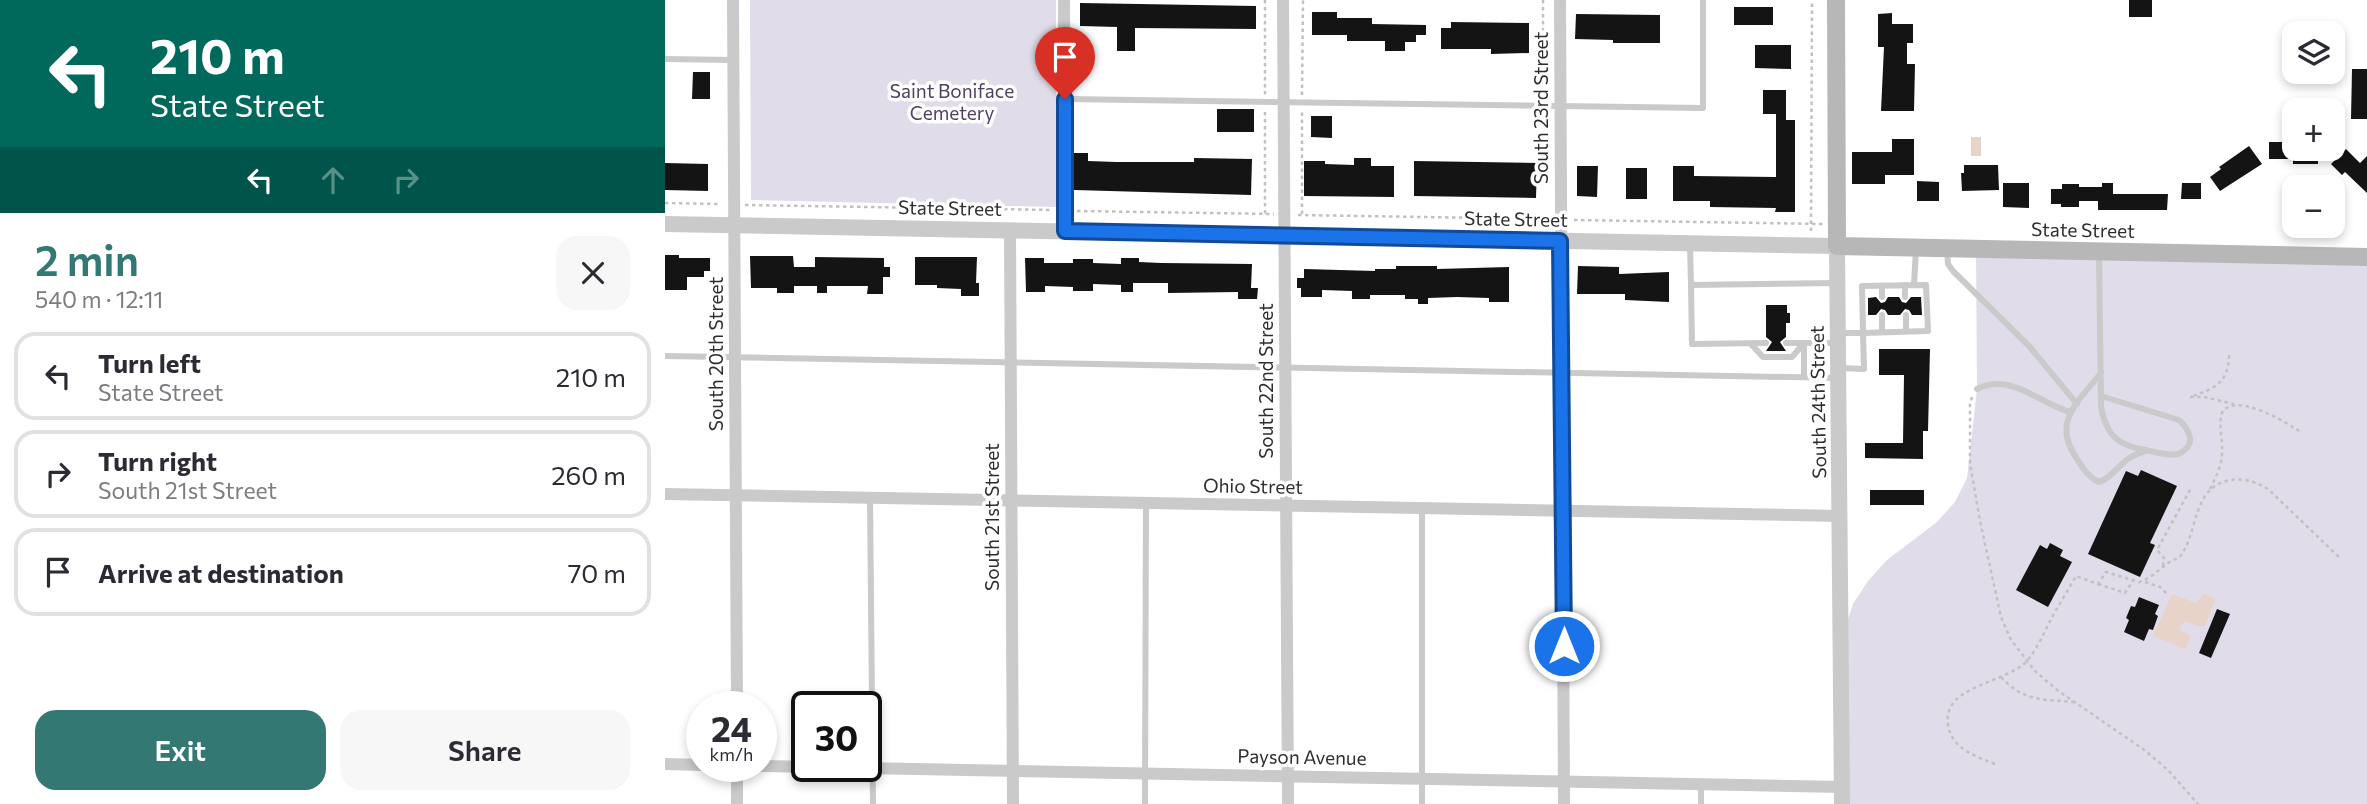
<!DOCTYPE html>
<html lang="en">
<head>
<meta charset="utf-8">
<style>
	body { margin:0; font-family:Commissioner,sans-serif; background:#f7f7f7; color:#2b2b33; height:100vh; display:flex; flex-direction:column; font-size:26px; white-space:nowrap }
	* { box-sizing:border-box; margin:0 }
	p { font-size:23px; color:#7c7c81 }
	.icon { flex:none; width:38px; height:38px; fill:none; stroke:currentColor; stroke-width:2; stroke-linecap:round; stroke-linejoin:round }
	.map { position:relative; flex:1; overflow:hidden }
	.panel { display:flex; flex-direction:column; background:#fff; width:665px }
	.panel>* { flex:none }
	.banner { background:#00695c; color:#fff; overflow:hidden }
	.tools { position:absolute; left:1617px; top:21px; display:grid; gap:14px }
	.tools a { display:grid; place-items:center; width:63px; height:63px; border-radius:14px; background:#fff; box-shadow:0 4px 10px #0003; font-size:35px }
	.speed { position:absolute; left:21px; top:691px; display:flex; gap:14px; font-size:35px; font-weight:700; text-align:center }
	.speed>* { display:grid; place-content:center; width:91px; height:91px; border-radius:50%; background:#fff; box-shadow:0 4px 10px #0003; line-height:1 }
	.speed small { font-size:18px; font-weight:400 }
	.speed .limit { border:4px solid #111; border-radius:10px; background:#fff; color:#111 }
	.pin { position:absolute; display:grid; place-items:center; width:60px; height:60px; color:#fff; margin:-72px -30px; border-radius:50% 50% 50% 0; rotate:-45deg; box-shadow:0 0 7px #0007 }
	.pin .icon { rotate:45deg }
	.me { position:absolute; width:77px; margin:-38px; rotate:0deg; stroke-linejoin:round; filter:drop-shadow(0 0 5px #0008) }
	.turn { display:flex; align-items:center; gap:24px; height:147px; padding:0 35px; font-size:32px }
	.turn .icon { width:91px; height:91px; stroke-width:2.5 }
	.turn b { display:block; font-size:49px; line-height:60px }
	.lanes { display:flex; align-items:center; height:66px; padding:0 35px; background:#0003; justify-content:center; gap:35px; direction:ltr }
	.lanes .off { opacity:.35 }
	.round { display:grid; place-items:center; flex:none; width:74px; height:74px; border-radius:21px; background:#f7f7f7 }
	.head { display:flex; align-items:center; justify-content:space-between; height:119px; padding:0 35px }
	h1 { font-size:42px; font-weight:600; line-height:52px; color:#337872 }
	.cta { display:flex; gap:14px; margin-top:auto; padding:14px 35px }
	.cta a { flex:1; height:80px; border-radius:21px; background:#337872; color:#fff; font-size:28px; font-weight:600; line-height:80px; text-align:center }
	.cta a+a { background:#f7f7f7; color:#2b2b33 }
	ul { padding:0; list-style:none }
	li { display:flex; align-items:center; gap:21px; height:88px; margin:0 14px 10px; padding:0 21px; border:4px solid #e1e1e2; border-radius:21px }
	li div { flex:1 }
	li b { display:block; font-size:26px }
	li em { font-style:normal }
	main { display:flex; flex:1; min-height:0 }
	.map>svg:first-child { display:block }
	.green { fill:#e1dce9 }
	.water { fill:#e8d3c9 }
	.building { fill:#141414 }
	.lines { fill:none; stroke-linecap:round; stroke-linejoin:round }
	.path { stroke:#c1c1c1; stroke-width:2.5; stroke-dasharray:3.5 3.5; stroke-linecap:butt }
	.service { stroke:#cacaca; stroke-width:6 }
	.minor { stroke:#cacaca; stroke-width:12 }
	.tertiary { stroke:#cacaca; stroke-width:16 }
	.secondary { stroke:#b7b7b7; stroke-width:18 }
	.route-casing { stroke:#114b97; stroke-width:18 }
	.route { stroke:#1a73e8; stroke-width:12 }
	.labels { text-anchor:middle; stroke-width:7; stroke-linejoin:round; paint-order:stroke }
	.park-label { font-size:19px; fill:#503e65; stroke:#fff }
	.street-label { font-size:19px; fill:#2d2d2d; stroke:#fff }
</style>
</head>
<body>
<main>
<section class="panel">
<div class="banner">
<div class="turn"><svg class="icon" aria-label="left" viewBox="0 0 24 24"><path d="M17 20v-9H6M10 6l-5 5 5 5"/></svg><div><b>210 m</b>State Street</div></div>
<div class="lanes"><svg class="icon" aria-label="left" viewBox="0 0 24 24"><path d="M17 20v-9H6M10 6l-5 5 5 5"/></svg><svg class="icon off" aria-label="ahead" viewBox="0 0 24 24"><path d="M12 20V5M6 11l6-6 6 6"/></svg><svg class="icon off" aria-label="right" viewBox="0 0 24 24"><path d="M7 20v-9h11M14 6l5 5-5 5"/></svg></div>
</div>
<div class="head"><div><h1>2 min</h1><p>540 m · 12:11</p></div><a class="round"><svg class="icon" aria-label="close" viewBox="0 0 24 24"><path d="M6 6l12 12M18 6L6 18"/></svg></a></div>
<ul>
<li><svg class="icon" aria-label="left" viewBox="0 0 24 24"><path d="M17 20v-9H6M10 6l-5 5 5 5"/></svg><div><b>Turn left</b><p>State Street</p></div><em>210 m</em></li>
<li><svg class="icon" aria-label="right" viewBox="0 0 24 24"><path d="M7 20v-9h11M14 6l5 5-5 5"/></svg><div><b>Turn right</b><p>South 21st Street</p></div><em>260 m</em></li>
<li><svg class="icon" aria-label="arrive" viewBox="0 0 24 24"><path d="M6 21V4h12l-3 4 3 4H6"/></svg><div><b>Arrive at destination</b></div><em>70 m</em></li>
</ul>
<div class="cta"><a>Exit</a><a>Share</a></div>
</section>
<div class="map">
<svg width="1702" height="804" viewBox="0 0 1702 804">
	<rect width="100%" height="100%" fill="#fff"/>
	<g class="green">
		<polygon points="85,0 391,0 391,207 86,200"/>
		<polygon points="1311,249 1702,257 1702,804 1177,804 1176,640 1188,604 1203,581 1222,560 1272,522 1290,502 1302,478 1312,389"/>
	</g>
	<g class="water">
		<rect x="1306" y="137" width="10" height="19"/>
		<polygon points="1507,594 1531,603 1539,594 1547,597 1550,600 1540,626 1533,626 1519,621 1514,630 1526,636 1520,649 1488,636"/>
	</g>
	<g class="building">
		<rect x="1464" y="0" width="23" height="17"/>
		<polygon points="415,3 591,6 591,29 470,28 470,51 452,51 452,27 415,26"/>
		<rect x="1069" y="7" width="39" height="18"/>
		<polygon points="647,12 672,12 672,18 707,18 707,24 761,25 761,35 751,35 751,42 740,42 740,51 720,51 720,41 682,41 682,35 647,35"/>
		<polygon points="1227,13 1227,24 1248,24 1248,43 1242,43 1242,64 1250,64 1249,111 1216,111 1219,47 1213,47 1213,14"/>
		<polygon points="911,14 995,15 995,43 948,43 948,40 910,39"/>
		<polygon points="786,22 864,23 864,53 826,54 826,49 776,49 776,28 786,28"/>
		<polygon points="1090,45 1126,45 1126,69 1090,68"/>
		<polygon points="1687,69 1702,69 1702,119 1686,119"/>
		<polygon points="28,72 45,72 45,99 27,99"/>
		<polygon points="1098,90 1121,90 1121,120 1130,120 1130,212 1110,212 1111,208 1045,207 1045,201 1008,201 1008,166 1029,166 1029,176 1111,177 1111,114 1098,114"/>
		<rect x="552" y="109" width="37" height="23"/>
		<polygon points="646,116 667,116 667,138 646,137"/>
		<polygon points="1227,139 1249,139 1249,175 1220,175 1220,184 1187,184 1187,152 1227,152"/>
		<polygon points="1604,142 1629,142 1629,149 1653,149 1653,164 1628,164 1628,159 1604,159"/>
		<polygon points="1584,146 1597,164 1555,191 1545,177 1556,169 1554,167"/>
		<polygon points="1681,149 1695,163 1702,156 1702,193 1680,172 1677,175 1666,164"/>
		<polygon points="408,153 423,153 423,161 451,162 529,162 529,158 587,159 586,195 409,190"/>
		<polygon points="689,158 706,158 706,166 729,166 729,197 639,196 639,161 660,161 660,164 689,165"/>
		<polygon points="749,161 872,163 871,198 749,196"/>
		<polygon points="0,163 43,164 43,191 0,190"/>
		<polygon points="1299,165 1333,165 1334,190 1297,191 1296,173 1299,173"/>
		<polygon points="912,166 933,166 932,197 912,196"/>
		<rect x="961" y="168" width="21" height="31"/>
		<polygon points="1252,181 1274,182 1274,201 1252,201"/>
		<polygon points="1338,183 1364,183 1364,208 1338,207"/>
		<polygon points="1437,183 1448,183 1448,194 1503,194 1502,210 1433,210 1433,201 1414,201 1414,207 1396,207 1396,204 1386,204 1386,189 1397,189 1397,184 1414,184 1414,187 1437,187"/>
		<polygon points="1517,183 1536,183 1536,199 1516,199"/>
		<polygon points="0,255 14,255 14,258 45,258 45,271 39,271 39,277 22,277 22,290 0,290"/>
		<polygon points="85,256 128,256 129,267 150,267 150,257 219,258 219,267 225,267 225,277 218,277 218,294 202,294 203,286 162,286 162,293 152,293 152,286 129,286 129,293 112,293 112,288 86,288"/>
		<polygon points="250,257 312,257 311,283 314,283 314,296 296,296 296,289 272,288 272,285 250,285"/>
		<polygon points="360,258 379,258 379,263 408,263 408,259 428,259 428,263 456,264 456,258 474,258 474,262 496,263 587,264 586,288 593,288 592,299 573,299 573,292 503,293 503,283 468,283 468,292 456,292 456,285 428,284 428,291 408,291 408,287 380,286 380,292 361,292"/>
		<polygon points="731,266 772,266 772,269 844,267 844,302 824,302 824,298 792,297 763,298 763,304 753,304 753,299 740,299 740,295 705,295 705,299 687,299 687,291 657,290 657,297 636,297 636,288 632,288 632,278 639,278 639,269 710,271 710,269 731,269"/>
		<polygon points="913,266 954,267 954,274 1004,272 1004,302 960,300 960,294 912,294"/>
		<polygon points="1211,297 1216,303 1220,302 1223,297 1234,297 1237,302 1241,303 1246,297 1256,297 1257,315 1247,315 1244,310 1240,309 1235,315 1223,315 1220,310 1216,309 1211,315 1203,315 1203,298"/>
		<polygon points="1101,305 1122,305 1122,313 1125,313 1125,323 1121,323 1121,337 1115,342 1121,351 1101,351 1107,342 1101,337"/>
		<polygon points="1214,349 1265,349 1263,431 1258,431 1258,459 1200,458 1200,443 1238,443 1239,375 1214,375"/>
		<polygon points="1476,470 1512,486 1485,543 1490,545 1475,577 1423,554 1461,471 1473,476"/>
		<rect x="1205" y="490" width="54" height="15"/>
		<polygon points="1385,543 1398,550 1395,556 1407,562 1383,607 1351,590 1375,545 1382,549"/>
		<polygon points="1474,597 1494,605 1490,614 1493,616 1488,630 1484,629 1479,641 1459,632 1464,620 1461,618 1466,606 1470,607"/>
		<polygon points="1552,609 1565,614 1546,658 1534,653"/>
	</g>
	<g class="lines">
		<g class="path">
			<polyline points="600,0 600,95"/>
			<polyline points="878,0 878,98"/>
			<polyline points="637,95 638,0"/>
			<polyline points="600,112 600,214"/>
			<polyline points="0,203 56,204"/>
			<polyline points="80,205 388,210"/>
			<polyline points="412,211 609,214"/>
			<polyline points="637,214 637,112"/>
			<polyline points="633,215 885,219"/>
			<polyline points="909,220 1158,224"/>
			<polyline points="1146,231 1147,0"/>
			<path d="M 1564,355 C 1563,384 1550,388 1525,397 L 1539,397 L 1569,404"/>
			<polyline points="1307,397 1305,404 1305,463 1315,521 1336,617 1346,640 1370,671 1392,690 1478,749 1503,770 1533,804"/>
			<path d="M 1545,489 C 1551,477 1557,466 1557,452 C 1558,440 1553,424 1557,413 C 1568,390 1625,424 1637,433"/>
			<polyline points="1498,566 1499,558 1492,550 1526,488"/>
			<polyline points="1480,582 1495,587 1502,594"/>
			<polyline points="1433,584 1460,593 1468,581"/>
			<path d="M 1336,677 C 1359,702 1377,699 1409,702"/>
			<path d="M 1330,764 C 1310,756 1287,749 1283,725 C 1277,685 1340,684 1362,661 C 1372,649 1379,633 1386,619 C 1394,605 1403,590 1411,576 L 1433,584 L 1441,572 L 1474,582 C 1490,578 1498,562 1514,558 C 1534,534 1526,486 1566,480 C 1580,478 1591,482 1603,489 L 1676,559"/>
		</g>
		<g class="service">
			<polyline points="0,59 68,60"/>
			<polyline points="400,99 1038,108 1038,0"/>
			<polyline points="1025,246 1026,285 1172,283"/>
			<polyline points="1282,250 1283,264 1288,271 1364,346 1412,404"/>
			<path d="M 1434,254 L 1436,406 C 1442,442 1458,446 1490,452 C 1498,454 1510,457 1517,452 C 1532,443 1523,428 1514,420 L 1436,396"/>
			<polyline points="1026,285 1027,344 1101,343"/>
			<polyline points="1240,285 1240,297"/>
			<polyline points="1249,285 1251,249"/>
			<polygon points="1261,285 1263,331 1198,333 1197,286"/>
			<polyline points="1217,286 1217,297"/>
			<polyline points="1217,315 1217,332"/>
			<polyline points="1241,315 1241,331"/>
			<polyline points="1174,333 1198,333 1199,369 1175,368"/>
			<polyline points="1121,343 1171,343"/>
			<polyline points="1139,343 1139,377"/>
			<polyline points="1086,344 1098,357 1127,357 1139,343"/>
			<polyline points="0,356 1174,378"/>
			<path d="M 1436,373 C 1413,402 1386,422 1412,459 C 1418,468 1424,478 1434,482 C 1453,475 1453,459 1480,451"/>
			<path d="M 1312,389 C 1346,372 1373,403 1405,412"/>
			<polyline points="205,498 208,804"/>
			<polyline points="480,804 481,503"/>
			<polyline points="757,804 757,508"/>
			<polyline points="1036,804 1036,784"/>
		</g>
		<g class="minor">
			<polyline points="68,0 72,707"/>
			<polyline points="399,0 400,231"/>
			<polyline points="618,0 623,804"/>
			<polyline points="895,0 899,804"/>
			<polyline points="345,230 348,804"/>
			<polyline points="0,494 1176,516"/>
			<polyline points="0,764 37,765"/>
			<polyline points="72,766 72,804"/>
			<polyline points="96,766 1177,787"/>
		</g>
		<polyline class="tertiary" points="0,224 1172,246 1177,804"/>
		<polyline class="secondary" points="1171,0 1172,246 1702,257"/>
	</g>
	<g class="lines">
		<g class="route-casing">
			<polyline id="route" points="400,99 400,231 895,241 899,646"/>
		</g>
		<use href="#route" class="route"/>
	</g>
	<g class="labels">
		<g class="park-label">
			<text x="287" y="98">Saint Boniface<tspan x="287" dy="22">Cemetery</tspan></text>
		</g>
		<g class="street-label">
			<text transform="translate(876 108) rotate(-90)" y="7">South 23rd Street</text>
			<text transform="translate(285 208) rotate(1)" y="7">State Street</text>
			<text transform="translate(851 219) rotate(1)" y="7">State Street</text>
			<text transform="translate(1418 230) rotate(1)" y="7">State Street</text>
			<text transform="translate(51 354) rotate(-90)" y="7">South 20th Street</text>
			<text transform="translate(601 381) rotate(-90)" y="7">South 22nd Street</text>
			<text transform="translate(1153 402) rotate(-91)" y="7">South 24th Street</text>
			<text transform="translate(588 486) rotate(1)" y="7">Ohio Street</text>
			<text transform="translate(327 517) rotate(-90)" y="7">South 21st Street</text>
			<text transform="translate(637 757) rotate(1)" y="7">Payson Avenue</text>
		</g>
	</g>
</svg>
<div class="tools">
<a><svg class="icon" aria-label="layers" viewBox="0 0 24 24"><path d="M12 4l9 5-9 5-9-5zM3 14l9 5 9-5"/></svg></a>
<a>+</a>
<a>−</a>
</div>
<div class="speed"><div>24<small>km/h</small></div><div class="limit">30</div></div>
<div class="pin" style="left:400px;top:99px;background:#d93025"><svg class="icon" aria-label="arrive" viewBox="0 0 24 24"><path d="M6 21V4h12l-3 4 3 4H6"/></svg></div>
<svg class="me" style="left:899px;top:646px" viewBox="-20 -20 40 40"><circle r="17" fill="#1a73e8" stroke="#fff" stroke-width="3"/><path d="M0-11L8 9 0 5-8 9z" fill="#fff"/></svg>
</div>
</main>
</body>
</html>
